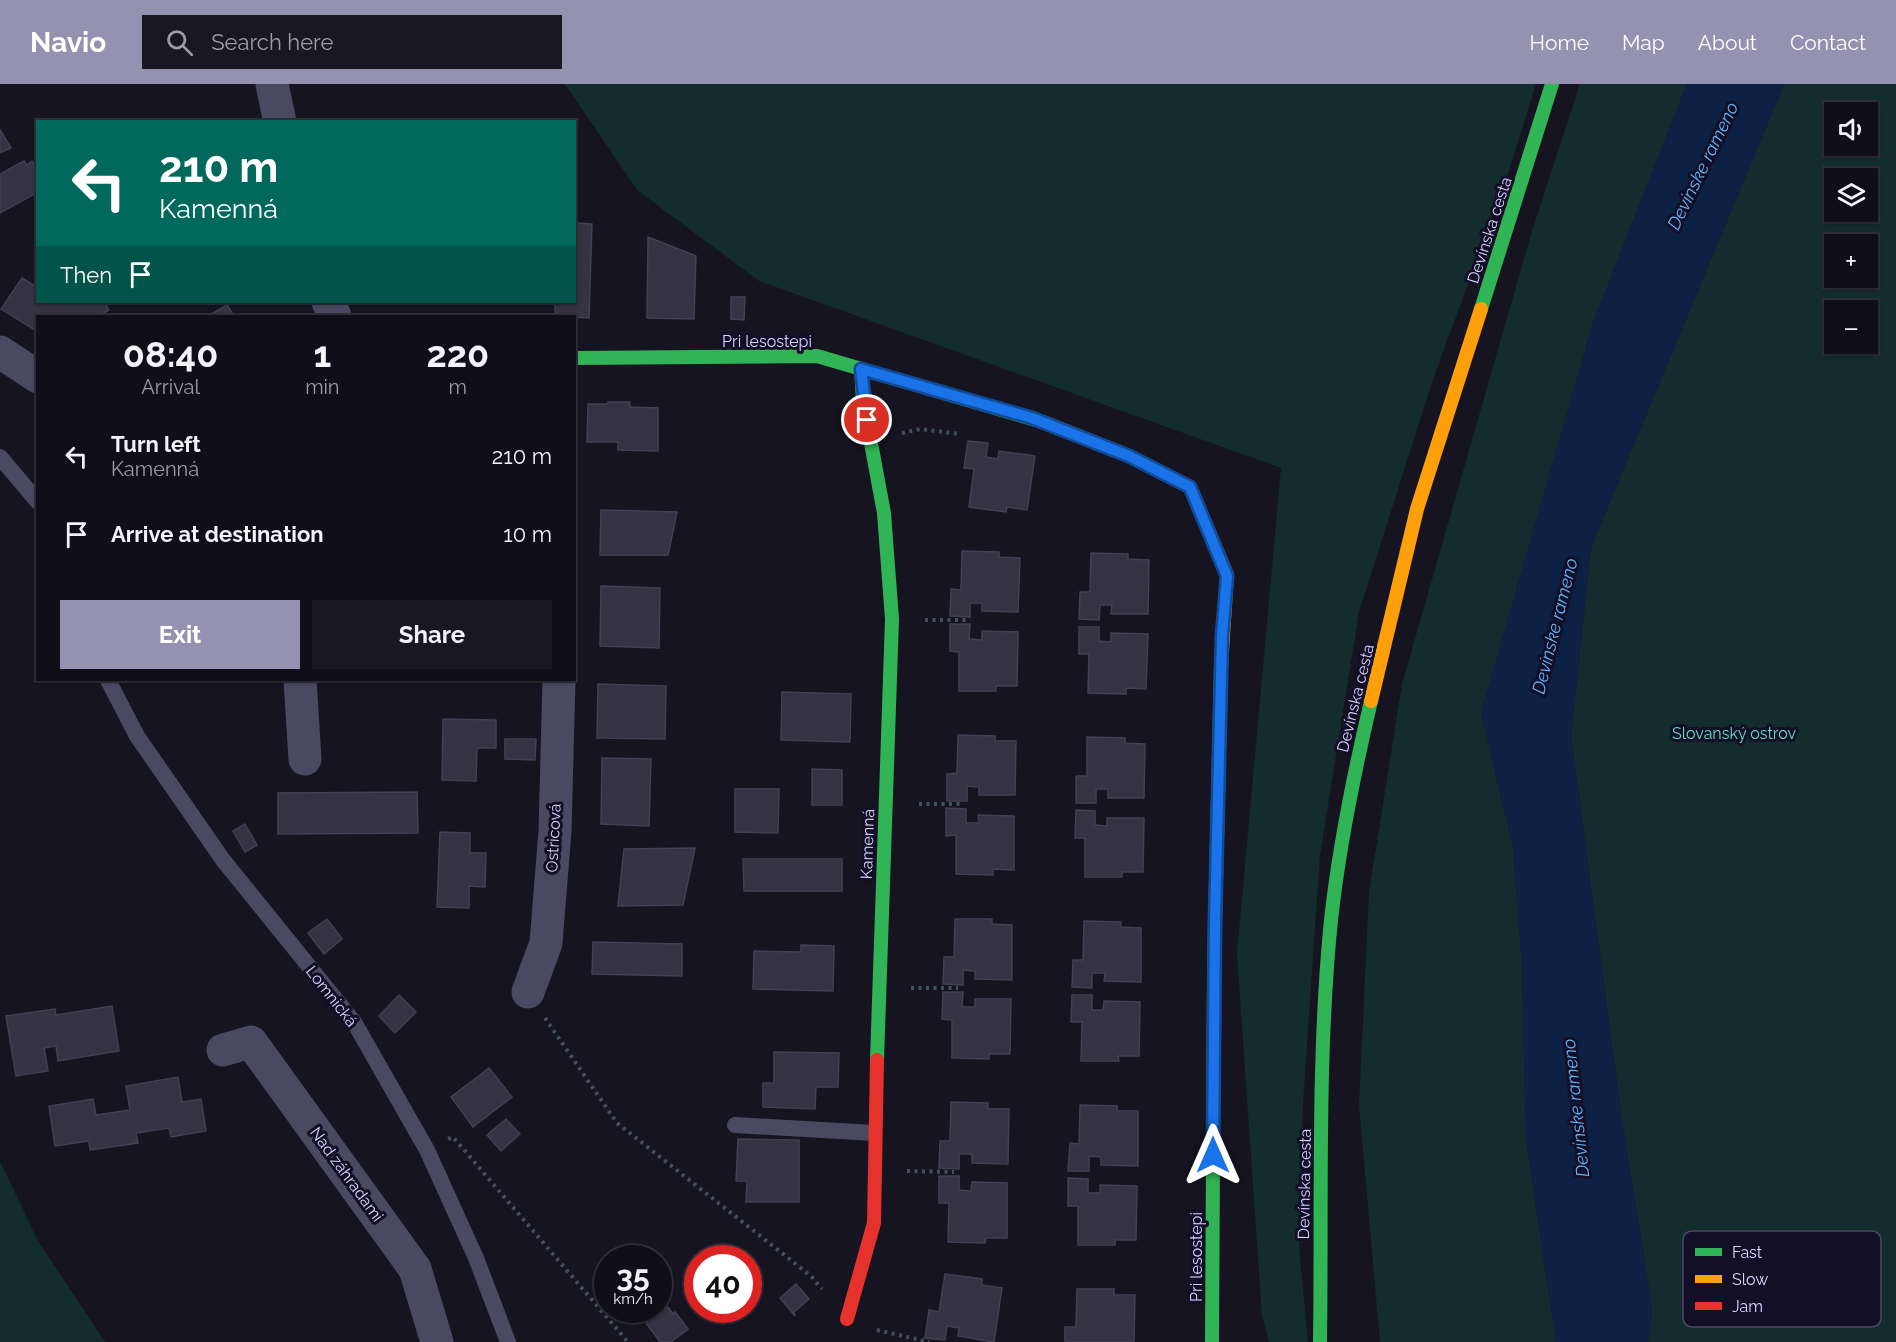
<!DOCTYPE html>
<html lang="en">
<head>
<meta charset="utf-8">
<style>
	body { margin:0; font-family:Raleway,sans-serif; background:#191822; color:#f1f3f6; height:100vh; display:flex; flex-direction:column; font-size:22px; white-space:nowrap }
	* { box-sizing:border-box; margin:0 }
	p { font-size:20px; color:#9c9ca2 }
	.icon { flex:none; width:33px; height:33px; fill:none; stroke:currentColor; stroke-width:2; stroke-linecap:round; stroke-linejoin:round }
	.map { position:relative; flex:1; overflow:hidden }
	.side { position:absolute; left:36px; top:231px; width:540px; height:366px; display:flex; flex-direction:column; background:#100f19; border-radius:0px; box-shadow:0 2px 4px #0004,0 0 0 2px #302f38 }
	.side>* { flex:none }
	.top-card { position:absolute; left:36px; top:36px; width:540px; height:183px; border-radius:0px; box-shadow:0 2px 4px #0004,0 0 0 2px #302f38; background:#00695c; color:#fff; overflow:hidden }
	.controls { position:absolute; left:1824px; top:18px; display:grid; gap:12px }
	.controls a { display:grid; place-items:center; width:54px; height:54px; border-radius:0px; background:#100f19; box-shadow:0 2px 4px #0004,0 0 0 2px #302f38; font-size:30px }
	.speed { position:absolute; left:594px; top:1161px; display:flex; gap:12px; font-size:30px; font-weight:700; text-align:center }
	.speed>* { display:grid; place-content:center; width:78px; height:78px; border-radius:50%; background:#100f19; box-shadow:0 2px 4px #0004,0 0 0 2px #302f38; line-height:1 }
	.speed small { font-size:15px; font-weight:400 }
	.speed .limit { border:9px solid #d22; background:#fff; color:#111 }
	.pin { position:absolute; display:grid; place-items:center; width:51px; height:51px; color:#fff; margin:-26px; border:3px solid #fff; border-radius:50%; box-shadow:0 2px 6px #0007 }
	.me { position:absolute; width:66px; margin:-33px; rotate:0deg; stroke-linejoin:round; filter:drop-shadow(0 0 4px #0008) }
	.turn { display:flex; align-items:center; gap:21px; height:126px; padding:0 24px; font-size:27px }
	.turn .icon { width:78px; height:78px; stroke-width:2.5 }
	.turn b { display:block; font-size:42px; line-height:51px }
	.then { display:flex; align-items:center; height:57px; padding:0 24px; background:#0003; gap:12px; font-size:22px }
	.eta { display:flex; justify-content:space-evenly; align-items:center; height:102px; text-align:center }
	.eta b { font-size:36px; font-weight:700; line-height:42px }
	.cta { display:flex; gap:12px; margin-top:auto; padding:12px 24px }
	.cta a { flex:1; height:69px; border-radius:0px; background:#9591b1; color:#fff; font-size:24px; font-weight:700; line-height:69px; text-align:center }
	.cta a+a { background:#191822; color:#f1f3f6 }
	ul { padding:0; list-style:none }
	li { display:flex; align-items:center; gap:18px; height:78px; padding:0 24px }
	li div { flex:1 }
	li b { display:block; font-size:22px }
	li em { font-style:normal }
	header { display:flex; align-items:center; gap:36px; box-sizing:border-box; height:84px; padding:0 30px; background:#9591b1; color:#fff }
	header strong { font-size:28px }
	nav { display:flex; gap:33px; margin-inline-start:auto; font-size:21px }
	.search { width:420px; height:54px; background:#191822; display:flex; align-items:center; gap:15px; box-sizing:border-box; padding:0 21px; border-radius:0px; color:#9c9ca2; font-size:22px }
	.map>svg:first-child { display:block }
	.green { fill:#132c2d; fill-rule:evenodd }
	.water { fill:#0d2144 }
	.building { fill:#343243; stroke:#433f54; stroke-width:1.5 }
	.lines { fill:none; stroke-linecap:round; stroke-linejoin:round }
	.path { stroke:#44505f; stroke-width:4; stroke-dasharray:3 4.5; stroke-linecap:butt }
	.lane { stroke:#4a4962; stroke-width:16 }
	.street { stroke:#4a4962; stroke-width:33 }
	.fast { stroke:#30b455; stroke-width:14 }
	.slow { stroke:#ff9f0a; stroke-width:14 }
	.jam { stroke:#e5322d; stroke-width:14 }
	.route-casing { stroke:#114b97; stroke-width:15 }
	.route { stroke:#1a73e8; stroke-width:10 }
	.labels { text-anchor:middle; stroke-width:6; stroke-linejoin:round; paint-order:stroke }
	.street-label { font-size:16px; fill:#d9d4ff; stroke:#130f26 }
	.park-label { font-size:16px; fill:#5fe0c0; stroke:#130f26 }
	.water-label { font-size:18px; font-style:italic; fill:#62b6ff; stroke:#130f26 }
	.key { fill:#130f26; stroke:#4e4a67; stroke-width:1.5 }
	.key-label { font-size:16px; fill:#d9d4ff }
</style>
</head>
<body>
<header>
<strong>Navio</strong>
<div class="search"><svg class="icon" aria-label="search" viewBox="0 0 24 24"><circle cx="10" cy="10" r="6"/><path d="M15 15l6 6"/></svg>Search here</div>
<nav><a>Home</a><a>Map</a><a>About</a><a>Contact</a></nav>
</header>
<div class="map">
<svg width="1896" height="1258" viewBox="0 0 1896 1258">
	<rect width="100%" height="100%" fill="#161421"/>
	<g class="green">
		<polygon points="565,0 1536,0 1503,106 1433,295 1359,528 1320,771 1303,1019 1299,1163 1308,1258 1269,1258 1262,1232 1237,870 1281,384 759,197 637,106"/>
		<polygon points="1580,0 1687,0 1593,239 1481,629 1513,763 1522,883 1526,1055 1556,1258 1380,1258 1359,1021 1369,808 1402,600 1532,147"/>
		<path d="M 1784,0 L 1896,0 L 1896,1258 L 1648,1258 L 1652,1225 L 1621,1029 L 1571,652 L 1591,463 ZM 1834,28 L 1868,28 L 1868,62 L 1834,62 ZM 1834,94 L 1868,94 L 1868,128 L 1834,128 ZM 1834,160 L 1868,160 L 1868,194 L 1834,194 ZM 1834,226 L 1868,226 L 1868,260 L 1834,260 Z"/>
		<polygon points="0,1077 38,1157 105,1258 0,1258"/>
	</g>
	<polygon class="water" points="1687,0 1784,0 1591,463 1571,652 1621,1029 1652,1225 1648,1258 1556,1258 1526,1055 1522,883 1513,763 1481,629 1593,239"/>
	<g class="building">
		<polygon points="0,46 11,64 0,69"/>
		<polygon points="24,77 27,81 32,77 38,87 38,108 0,129 0,90"/>
		<polygon points="574,139 592,140 589,234 555,232 555,218 574,218"/>
		<polygon points="648,153 696,172 694,235 647,234"/>
		<polygon points="22,194 38,204 38,218 104,218 109,226 98,232 38,232 38,248 1,225"/>
		<polygon points="731,213 745,213 744,236 731,235"/>
		<polygon points="227,221 234,232 208,232"/>
		<polygon points="608,318 630,318 630,323 658,324 658,367 618,366 618,358 587,358 588,320 608,320"/>
		<polygon points="968,357 988,359 986,373 998,375 999,367 1035,372 1027,426 1007,423 1006,428 969,423 974,385 964,384"/>
		<polygon points="601,426 677,428 668,471 600,471"/>
		<polygon points="962,467 999,468 999,473 1020,474 1018,528 982,527 982,519 970,519 970,533 950,532 951,505 961,506"/>
		<polygon points="1091,469 1128,470 1128,475 1149,476 1148,530 1111,530 1112,521 1100,521 1099,536 1079,535 1080,508 1090,508"/>
		<polygon points="601,502 660,504 659,564 600,562"/>
		<polygon points="950,540 970,540 969,555 982,556 982,547 1018,548 1017,602 996,602 996,607 959,607 959,568 950,567"/>
		<polygon points="1079,543 1099,543 1099,557 1111,558 1111,549 1148,550 1146,605 1126,604 1126,610 1088,609 1089,570 1079,570"/>
		<polygon points="598,600 666,602 665,655 597,654"/>
		<polygon points="782,608 851,610 850,658 781,656"/>
		<polygon points="443,635 496,636 496,664 477,664 476,697 442,696"/>
		<polygon points="958,651 995,652 995,657 1016,657 1015,711 979,711 979,703 967,702 967,717 947,717 947,690 957,689"/>
		<polygon points="1087,653 1125,654 1125,659 1145,660 1144,714 1108,714 1108,705 1096,705 1096,719 1076,719 1076,692 1087,692"/>
		<polygon points="505,655 536,655 535,676 505,675"/>
		<polygon points="602,674 651,675 649,742 601,740"/>
		<polygon points="812,685 842,686 842,721 812,721"/>
		<polygon points="735,705 779,705 778,749 735,748"/>
		<polygon points="417,708 418,749 278,750 278,709"/>
		<polygon points="946,724 966,725 966,739 979,739 978,731 1014,732 1014,786 993,785 993,791 956,790 956,751 946,752"/>
		<polygon points="1076,726 1095,727 1095,741 1107,742 1107,734 1144,734 1143,788 1122,788 1122,793 1085,793 1085,754 1075,754"/>
		<polygon points="245,740 257,761 245,768 233,747"/>
		<polygon points="440,748 470,749 470,769 486,769 485,803 469,802 469,824 437,823"/>
		<polygon points="695,764 683,821 618,822 624,765"/>
		<polygon points="743,775 842,775 842,807 744,807"/>
		<polygon points="327,835 342,855 324,870 308,849"/>
		<polygon points="955,835 992,835 992,840 1012,841 1012,896 975,895 975,887 963,886 963,901 943,900 944,873 954,873"/>
		<polygon points="1084,837 1121,838 1121,843 1141,844 1141,898 1104,897 1105,889 1092,889 1092,904 1072,903 1073,876 1083,876"/>
		<polygon points="593,858 682,860 682,892 592,890"/>
		<polygon points="801,861 834,862 833,907 753,905 754,867 801,868"/>
		<polygon points="943,908 963,908 962,923 975,923 975,915 1011,915 1010,970 989,970 989,975 952,974 952,936 942,935"/>
		<polygon points="399,911 416,928 395,949 379,932"/>
		<polygon points="1072,911 1092,911 1092,926 1103,926 1104,917 1140,918 1139,972 1118,972 1119,977 1081,977 1082,938 1071,938"/>
		<polygon points="112,922 119,967 58,977 56,962 44,964 48,987 16,992 6,932 55,925 56,931"/>
		<polygon points="774,968 839,969 838,1003 816,1003 815,1025 763,1023 763,999 774,999"/>
		<polygon points="489,984 512,1013 473,1043 451,1013"/>
		<polygon points="178,993 182,1018 201,1015 206,1047 171,1053 169,1044 136,1049 138,1059 90,1066 89,1057 55,1062 49,1022 93,1015 96,1031 130,1026 126,1002"/>
		<polygon points="951,1018 988,1019 988,1025 1009,1025 1008,1080 972,1079 972,1070 959,1070 959,1085 939,1084 940,1057 950,1057"/>
		<polygon points="1080,1021 1117,1022 1117,1027 1138,1027 1138,1082 1101,1081 1101,1073 1089,1072 1089,1087 1068,1087 1070,1059 1079,1060"/>
		<polygon points="506,1035 520,1050 501,1067 487,1051"/>
		<polygon points="738,1055 799,1056 799,1118 746,1118 747,1097 736,1097"/>
		<polygon points="939,1092 959,1092 959,1106 971,1107 972,1098 1007,1099 1007,1154 986,1154 985,1159 948,1158 949,1119 939,1119"/>
		<polygon points="1068,1094 1088,1095 1088,1109 1100,1109 1100,1101 1137,1102 1136,1156 1115,1156 1115,1161 1078,1161 1078,1122 1068,1122"/>
		<polygon points="945,1190 982,1195 982,1201 1002,1204 994,1258 958,1252 959,1244 947,1242 945,1256 925,1254 929,1226 939,1228"/>
		<polygon points="796,1200 809,1215 794,1228 795,1232 780,1214"/>
		<polygon points="1077,1205 1114,1205 1114,1211 1135,1211 1134,1258 1065,1258 1065,1243 1076,1243"/>
		<polygon points="668,1223 673,1230 675,1228 688,1245 671,1258 660,1258 646,1239"/>
	</g>
	<g class="lines">
		<g class="path">
			<polyline points="902,349 920,345 960,350"/>
			<polyline points="925,536 967,536"/>
			<polyline points="919,720 963,720"/>
			<polyline points="911,904 958,904"/>
			<polyline points="545,934 617,1039 811,1192 822,1205"/>
			<polyline points="448,1055 453,1053 628,1258"/>
			<polyline points="907,1087 954,1088"/>
			<polyline points="877,1246 929,1258"/>
		</g>
		<g class="lane">
			<polyline points="0,373 38,418"/>
			<polyline points="108,596 137,652 223,776 354,938 427,1066 476,1174 508,1258"/>
			<polyline points="735,1041 874,1049"/>
		</g>
		<g class="street">
			<polyline points="272,0 280,38"/>
			<polyline points="328,218 335,232"/>
			<polyline points="0,268 38,293"/>
			<polyline points="300,596 305,675"/>
			<polyline points="528,908 546,859 555,747 559,596"/>
			<polyline points="223,966 251,958 415,1185 437,1258"/>
		</g>
		<g class="fast">
			<polyline points="1481,225 1552,0"/>
			<polyline points="574,274 817,272 1043,338"/>
			<polyline points="861,285 863,316 884,429 892,535 877,976"/>
			<polyline points="1212,1258 1214,885 1221,582"/>
			<path d="M 1320,1258 C 1322,1118 1317,975 1331,836 C 1339,763 1354,689 1371,617"/>
		</g>
		<g class="slow">
			<polyline points="1043,338 1129,372 1190,403 1227,491 1221,582"/>
			<polyline points="1371,617 1417,425 1481,225"/>
		</g>
		<polyline class="jam" points="847,1235 874,1139 877,976"/>
	</g>
	<g class="lines">
		<g class="route-casing">
			<polyline id="route" points="867,336 861,285 1032,334 1129,372 1190,403 1227,492 1222,552 1215,837 1213,1071"/>
		</g>
		<use href="#route" class="route"/>
	</g>
	<g class="labels">
		<g class="street-label">
			<text transform="translate(1489 146) rotate(-72)" y="6">Devínska cesta</text>
			<text x="767" y="263">Pri lesostepi</text>
			<text transform="translate(1355 614) rotate(-76)" y="6">Devínska cesta</text>
			<text transform="translate(553 754) rotate(-87)" y="6">Ostricová</text>
			<text transform="translate(867 760) rotate(-88)" y="6">Kamenná</text>
			<text transform="translate(332 912) rotate(52)" y="6">Lomnická</text>
			<text transform="translate(347 1090) rotate(54)" y="6">Nad záhradami</text>
			<text transform="translate(1304 1100) rotate(-89)" y="6">Devínska cesta</text>
			<text transform="translate(1196 1173) rotate(-90)" y="6">Pri lesostepi</text>
		</g>
		<g class="park-label">
			<text x="1734" y="655">Slovanský ostrov</text>
		</g>
		<g class="water-label">
			<text transform="translate(1703 82) rotate(-64)" y="6">Devínske rameno</text>
			<text transform="translate(1555 542) rotate(-76)" y="6">Devínske rameno</text>
			<text transform="translate(1576 1024) rotate(-96)" y="6">Devínske rameno</text>
		</g>
	</g>
	<rect x="1683" y="1147" width="198" height="96" rx="9" class="key"/>
	<rect x="1695" y="1164" width="27" height="8" fill="#30b455"/>
	<rect x="1695" y="1191" width="27" height="8" fill="#ff9f0a"/>
	<rect x="1695" y="1218" width="27" height="8" fill="#e5322d"/>
	<g class="key-label">
		<text x="1732" y="1174">Fast</text>
		<text x="1732" y="1201">Slow</text>
		<text x="1732" y="1228">Jam</text>
	</g>
</svg>
<div class="controls">
<a><svg class="icon" aria-label="sound" viewBox="0 0 24 24"><path d="M4 9h4l5-4v14l-5-4H4zM17 9q2 3 0 6"/></svg></a>
<a><svg class="icon" aria-label="layers" viewBox="0 0 24 24"><path d="M12 4l9 5-9 5-9-5zM3 14l9 5 9-5"/></svg></a>
<a>+</a>
<a>−</a>
</div>
<div class="speed"><div>35<small>km/h</small></div><div class="limit">40</div></div>
<div class="pin" style="left:867px;top:336px;background:#d93025"><svg class="icon" aria-label="arrive" viewBox="0 0 24 24"><path d="M6 21V4h12l-3 4 3 4H6"/></svg></div>
<svg class="me" style="left:1213px;top:1071px" viewBox="-20 -20 40 40"><path d="M0-17L14 15 0 8-14 15z" fill="#1a73e8" stroke="#fff" stroke-width="4"/></svg>
<div class="top-card">
<div class="turn"><svg class="icon" aria-label="left" viewBox="0 0 24 24"><path d="M17 20v-9H6M10 6l-5 5 5 5"/></svg><div><b>210 m</b>Kamenná</div></div>
<div class="then">Then<svg class="icon" aria-label="arrive" viewBox="0 0 24 24"><path d="M6 21V4h12l-3 4 3 4H6"/></svg></div>
</div>
<section class="side">
<div class="eta">
<div><b>08:40</b><p>Arrival</p></div>
<div><b>1</b><p>min</p></div>
<div><b>220</b><p>m</p></div>
</div>
<ul>
<li><svg class="icon" aria-label="left" viewBox="0 0 24 24"><path d="M17 20v-9H6M10 6l-5 5 5 5"/></svg><div><b>Turn left</b><p>Kamenná</p></div><em>210 m</em></li>
<li><svg class="icon" aria-label="arrive" viewBox="0 0 24 24"><path d="M6 21V4h12l-3 4 3 4H6"/></svg><div><b>Arrive at destination</b></div><em>10 m</em></li>
</ul>
<div class="cta"><a>Exit</a><a>Share</a></div>
</section>
</div>
</body>
</html>
